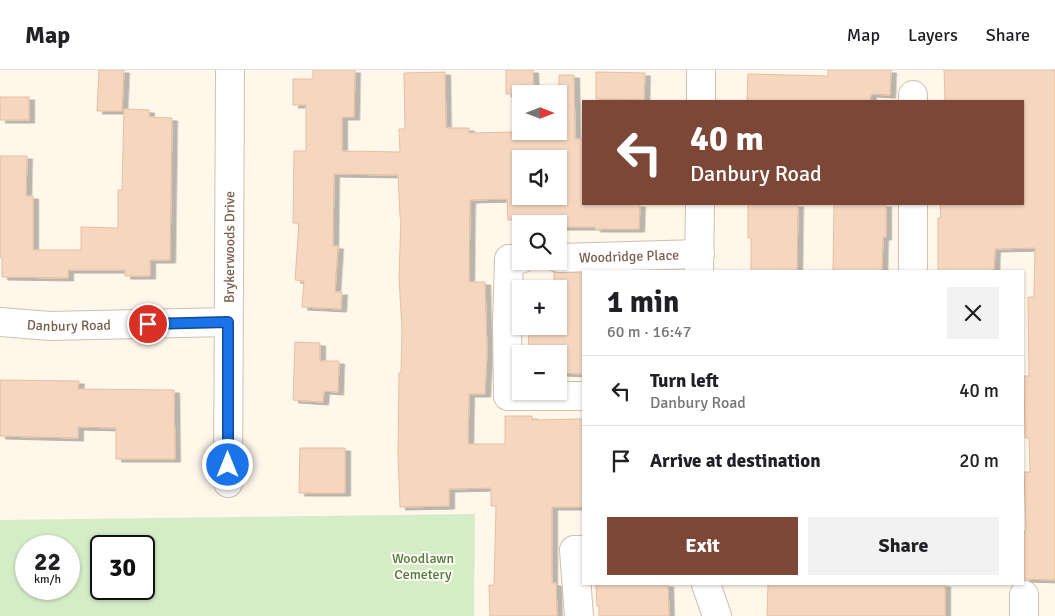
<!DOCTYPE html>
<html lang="en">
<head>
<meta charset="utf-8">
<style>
	body { margin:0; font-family:Signika,sans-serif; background:#f2f2f2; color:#202124; height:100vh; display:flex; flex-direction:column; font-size:19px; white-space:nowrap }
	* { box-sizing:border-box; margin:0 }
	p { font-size:16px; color:#757577 }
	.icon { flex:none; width:28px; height:28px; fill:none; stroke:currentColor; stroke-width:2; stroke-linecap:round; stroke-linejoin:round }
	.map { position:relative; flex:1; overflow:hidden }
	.panel { position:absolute; left:582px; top:200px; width:442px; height:315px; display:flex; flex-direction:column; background:#fff; border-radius:0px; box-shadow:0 1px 4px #0004 }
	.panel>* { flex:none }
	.top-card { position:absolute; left:582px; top:30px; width:442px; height:105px; border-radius:0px; box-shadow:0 1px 4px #0004; background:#7c4736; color:#fff; overflow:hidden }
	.needle { width:32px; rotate:90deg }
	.buttons { position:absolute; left:512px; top:15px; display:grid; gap:10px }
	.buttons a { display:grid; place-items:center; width:55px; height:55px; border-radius:0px; background:#fff; box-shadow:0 1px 4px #0004; font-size:25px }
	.speed { position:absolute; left:15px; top:465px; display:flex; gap:10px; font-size:25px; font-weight:700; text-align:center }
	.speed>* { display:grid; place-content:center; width:65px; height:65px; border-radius:50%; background:#fff; box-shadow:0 1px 4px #0004; line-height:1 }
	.speed small { font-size:12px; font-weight:400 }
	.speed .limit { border:2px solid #111; border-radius:8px; background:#fff; color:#111 }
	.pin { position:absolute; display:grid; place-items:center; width:42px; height:42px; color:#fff; margin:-21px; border:2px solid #fff; border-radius:50%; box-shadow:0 1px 5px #0007 }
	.me { position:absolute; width:55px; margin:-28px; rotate:0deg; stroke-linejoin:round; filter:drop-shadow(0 0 4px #0008) }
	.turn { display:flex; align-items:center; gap:18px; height:105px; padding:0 25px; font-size:22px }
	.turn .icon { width:65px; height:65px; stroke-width:2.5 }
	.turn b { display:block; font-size:35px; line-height:42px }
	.round { display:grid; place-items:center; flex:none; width:52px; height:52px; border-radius:0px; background:#f2f2f2 }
	.overview { display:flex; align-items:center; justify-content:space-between; height:85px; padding:0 25px }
	h1 { font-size:30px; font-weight:700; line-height:38px }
	.action { display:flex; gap:10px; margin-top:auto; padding:10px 25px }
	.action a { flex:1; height:58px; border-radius:0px; background:#7c4736; color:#fff; font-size:20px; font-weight:700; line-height:58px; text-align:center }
	.action a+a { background:#f2f2f2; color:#202124 }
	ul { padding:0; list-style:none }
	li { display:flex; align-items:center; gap:15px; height:70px; padding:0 25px; border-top:1px solid #e0e0e0 }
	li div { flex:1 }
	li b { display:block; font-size:19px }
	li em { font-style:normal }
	header { display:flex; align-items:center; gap:30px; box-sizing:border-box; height:70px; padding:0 25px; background:#fff; border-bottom:1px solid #e0e0e0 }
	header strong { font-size:24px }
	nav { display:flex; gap:28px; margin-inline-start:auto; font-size:18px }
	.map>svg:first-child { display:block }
	.green { fill:#d5edc7; fill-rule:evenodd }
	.building { fill:#f5d7c0; stroke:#e8bea0; fill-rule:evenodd; filter:url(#shadow) }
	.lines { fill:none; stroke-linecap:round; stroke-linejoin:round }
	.minor-casing { stroke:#d2bfae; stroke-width:30 }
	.minor { stroke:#fff; stroke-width:28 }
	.route-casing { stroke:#114b97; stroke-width:12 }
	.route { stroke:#1a73e8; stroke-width:9 }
	.labels { text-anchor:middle; stroke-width:4; stroke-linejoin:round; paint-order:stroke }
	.street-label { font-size:14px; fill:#7b5e4b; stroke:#fffaf2 }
	.park-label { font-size:14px; fill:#4e7b3f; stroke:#fffaf2 }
</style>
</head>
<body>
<header>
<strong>Map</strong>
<nav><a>Map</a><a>Layers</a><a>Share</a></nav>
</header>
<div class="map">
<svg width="1055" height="546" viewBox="0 0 1055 546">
	<defs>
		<filter id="shadow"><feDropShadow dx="5.5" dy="3" stdDeviation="0" flood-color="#0004"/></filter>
	</defs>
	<rect width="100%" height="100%" fill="#fef7ea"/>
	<path class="green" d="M 475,444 L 474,546 L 0,546 L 0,450 ZM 69,476 L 69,519 L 26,519 L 26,476 ZM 144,476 L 144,519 L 101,519 L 101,476 Z"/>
	<g class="building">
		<polygon points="99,0 124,0 122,41 97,41"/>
		<path d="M 313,0 L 355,0 L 354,47 L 342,47 L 342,81 L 400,82 L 399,59 L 405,59 L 404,3 L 445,2 L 446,58 L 469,58 L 469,63 L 559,61 L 559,5 L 574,5 L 575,69 L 584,69 L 584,134 L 640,134 L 639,159 L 595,159 L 595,157 L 559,157 L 559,154 L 554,154 L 554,148 L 508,150 L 507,129 L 470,130 L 469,212 L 485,212 L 487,282 L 485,324 L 469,324 L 468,374 L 505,374 L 505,346 L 532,346 L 532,350 L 584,349 L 584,437 L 552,437 L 552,513 L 556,513 L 557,546 L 490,546 L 489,515 L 494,515 L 496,436 L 491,436 L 491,418 L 449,419 L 449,436 L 400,437 L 398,385 L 399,303 L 401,303 L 402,259 L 399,208 L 401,147 L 400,147 L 398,105 L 334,104 L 333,176 L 338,176 L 335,222 L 342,222 L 341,239 L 302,237 L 304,211 L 295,210 L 299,153 L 293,153 L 294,81 L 306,81 L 306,35 L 293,35 L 293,9 L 313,9 ZM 521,89 L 559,89 L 559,126 L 521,126 Z"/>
		<polygon points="506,0 533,0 534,24 506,24"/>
		<polygon points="828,0 891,0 890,25 871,24 870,31 747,31 748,4 828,6"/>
		<polygon points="944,0 1055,0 1055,510 1024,509 1024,461 1026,461 1024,402 1030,402 1029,368 1025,368 1024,306 1029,306 1028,227 1034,227 1035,178 995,179 994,201 938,201 938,148 941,148 940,134 1024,134 1024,31 945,31"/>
		<polygon points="596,2 645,3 644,30 596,29"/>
		<rect x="0" y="27" width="29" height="23"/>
		<polygon points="124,39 149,40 149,47 172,48 170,190 150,190 150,206 125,206 125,200 68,200 68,208 2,207 2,188 0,188 0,86 27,86 26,126 33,126 33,180 81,180 81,157 118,158 118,120 122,120"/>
		<polygon points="748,134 798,134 797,201 751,201 751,168 748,168"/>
		<polygon points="834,134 886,134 886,167 883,167 882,201 833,201"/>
		<polygon points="554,202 584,203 584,304 559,303 559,284 528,284 529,259 559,260 559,219 554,219"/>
		<polygon points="295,272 320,273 320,291 339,291 338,322 324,321 323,332 293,330"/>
		<polygon points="0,310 79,311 78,319 174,320 175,389 116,389 116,358 78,357 78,368 0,366"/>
		<polygon points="300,378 345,378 345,423 299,423"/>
		<polygon points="596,514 668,514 669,546 599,546 599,536 597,536"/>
		<polygon points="768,514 945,514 945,546 767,546"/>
	</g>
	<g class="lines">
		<g class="minor-casing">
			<g id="minor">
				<polyline points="913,25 913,31"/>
				<polyline points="701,31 701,0"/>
				<path id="s1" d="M 559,188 L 700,184"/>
				<polyline points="521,189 509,189 507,255 508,326 584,326"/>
				<polyline points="699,201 700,134"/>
				<polyline points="913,201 913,134"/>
				<path id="s2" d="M 0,252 L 50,256 L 227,252"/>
				<path id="s3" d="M 228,413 L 230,0"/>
				<polyline points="706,514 717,546"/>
				<polyline points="1024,525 1024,546"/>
				<polyline points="579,546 574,480 584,480"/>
			</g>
		</g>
		<use href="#minor" class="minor"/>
	</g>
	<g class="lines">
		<g class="route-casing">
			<polyline id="route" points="148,254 228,252 228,395"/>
		</g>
		<use href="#route" class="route"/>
	</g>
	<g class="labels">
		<g class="street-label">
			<text dy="5" stroke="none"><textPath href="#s3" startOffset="236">Brykerwoods Drive</textPath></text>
			<text dy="5" stroke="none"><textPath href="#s1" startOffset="70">Woodridge Place</textPath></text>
			<text dy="5" stroke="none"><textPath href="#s2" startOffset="69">Danbury Road</textPath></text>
		</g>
		<g class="park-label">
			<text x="423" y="493">Woodlawn<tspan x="423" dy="16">Cemetery</tspan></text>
		</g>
	</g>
</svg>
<div class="buttons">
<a><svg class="needle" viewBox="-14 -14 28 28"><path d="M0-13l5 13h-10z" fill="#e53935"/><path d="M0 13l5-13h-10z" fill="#757577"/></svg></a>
<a><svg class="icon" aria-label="sound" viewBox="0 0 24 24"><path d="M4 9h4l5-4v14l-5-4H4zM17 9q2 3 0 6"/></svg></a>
<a><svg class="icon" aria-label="search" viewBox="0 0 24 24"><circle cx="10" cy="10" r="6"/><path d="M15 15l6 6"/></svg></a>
<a>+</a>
<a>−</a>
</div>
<div class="speed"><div>22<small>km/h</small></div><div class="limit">30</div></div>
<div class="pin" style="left:148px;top:254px;background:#d93025"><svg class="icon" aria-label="arrive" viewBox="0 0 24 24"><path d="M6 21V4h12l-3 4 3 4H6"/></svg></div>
<svg class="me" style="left:228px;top:395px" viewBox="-20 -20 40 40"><circle r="17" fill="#1a73e8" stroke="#fff" stroke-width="3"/><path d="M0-11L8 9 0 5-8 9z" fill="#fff"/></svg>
<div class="top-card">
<div class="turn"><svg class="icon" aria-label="left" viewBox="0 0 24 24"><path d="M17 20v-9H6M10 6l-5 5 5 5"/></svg><div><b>40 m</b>Danbury Road</div></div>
</div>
<section class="panel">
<div class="overview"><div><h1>1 min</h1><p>60 m · 16:47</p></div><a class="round"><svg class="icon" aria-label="close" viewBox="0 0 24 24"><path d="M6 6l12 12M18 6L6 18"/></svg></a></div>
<ul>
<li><svg class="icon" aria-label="left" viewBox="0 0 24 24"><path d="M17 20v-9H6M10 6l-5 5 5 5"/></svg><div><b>Turn left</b><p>Danbury Road</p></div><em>40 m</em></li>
<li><svg class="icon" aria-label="arrive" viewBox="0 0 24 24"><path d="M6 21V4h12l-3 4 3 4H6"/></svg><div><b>Arrive at destination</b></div><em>20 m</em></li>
</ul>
<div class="action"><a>Exit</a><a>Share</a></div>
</section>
</div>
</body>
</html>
